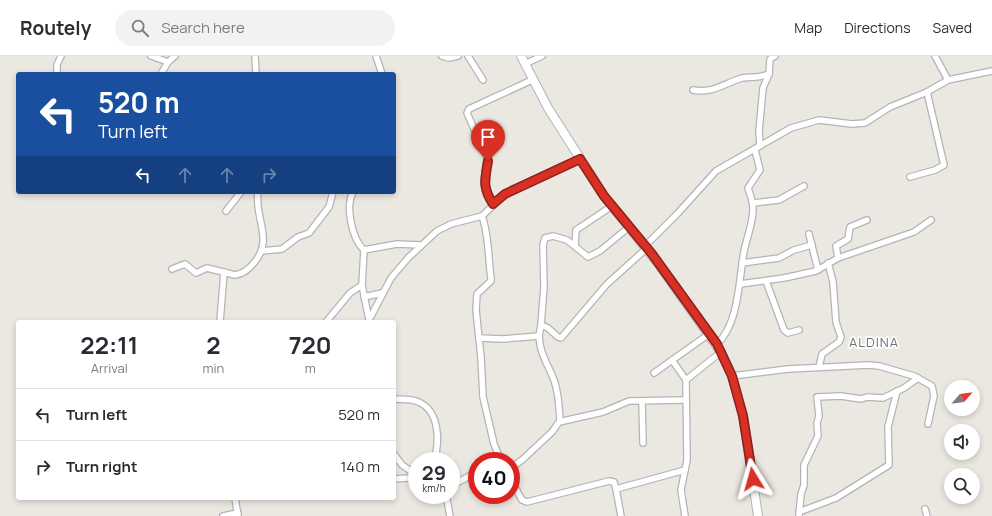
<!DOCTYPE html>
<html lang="en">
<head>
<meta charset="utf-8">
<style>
	body { margin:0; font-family:Manrope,sans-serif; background:#f2f2f3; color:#2b2b33; height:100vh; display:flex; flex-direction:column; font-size:15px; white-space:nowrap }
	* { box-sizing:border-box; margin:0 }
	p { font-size:13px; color:#7c7c81 }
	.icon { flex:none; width:22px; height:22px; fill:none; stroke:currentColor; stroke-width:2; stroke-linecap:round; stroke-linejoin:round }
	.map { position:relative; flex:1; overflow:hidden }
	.panel { position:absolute; left:16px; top:264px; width:380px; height:180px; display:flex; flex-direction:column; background:#fff; border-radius:4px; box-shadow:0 2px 6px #0003 }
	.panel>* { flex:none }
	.top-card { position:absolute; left:16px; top:16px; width:380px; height:122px; border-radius:4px; box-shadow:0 2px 6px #0003; background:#1a4fa0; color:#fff; overflow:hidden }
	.needle { width:26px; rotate:62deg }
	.controls { position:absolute; left:944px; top:324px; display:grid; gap:8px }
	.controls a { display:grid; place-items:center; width:36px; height:36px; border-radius:50%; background:#fff; box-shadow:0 2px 6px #0003; font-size:20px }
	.speed { position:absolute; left:408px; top:396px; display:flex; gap:8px; font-size:20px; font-weight:700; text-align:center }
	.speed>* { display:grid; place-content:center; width:52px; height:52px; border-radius:50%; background:#fff; box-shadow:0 2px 6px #0003; line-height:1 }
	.speed small { font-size:10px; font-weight:400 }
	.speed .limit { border:6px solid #d22; background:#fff; color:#111 }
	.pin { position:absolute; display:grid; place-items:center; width:34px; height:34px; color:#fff; margin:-41px -17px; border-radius:50% 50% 50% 0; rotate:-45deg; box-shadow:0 0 4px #0007 }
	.pin .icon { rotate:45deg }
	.me { position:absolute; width:44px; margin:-22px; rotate:352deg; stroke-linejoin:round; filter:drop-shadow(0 0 3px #0008) }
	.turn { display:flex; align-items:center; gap:14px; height:84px; padding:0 16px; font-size:18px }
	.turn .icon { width:52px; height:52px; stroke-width:2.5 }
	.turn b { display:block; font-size:28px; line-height:34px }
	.lanes { display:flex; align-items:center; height:38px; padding:0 16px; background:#0003; justify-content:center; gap:20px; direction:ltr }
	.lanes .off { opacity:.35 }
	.eta { display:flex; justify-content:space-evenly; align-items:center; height:68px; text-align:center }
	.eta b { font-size:24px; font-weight:700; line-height:28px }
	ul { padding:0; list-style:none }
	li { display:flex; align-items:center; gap:12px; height:52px; padding:0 16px; border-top:1px solid #e1e1e2 }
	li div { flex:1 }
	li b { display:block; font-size:15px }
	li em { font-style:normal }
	header { display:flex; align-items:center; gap:24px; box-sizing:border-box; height:56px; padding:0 20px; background:#fff; border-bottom:1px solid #e1e1e2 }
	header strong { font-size:19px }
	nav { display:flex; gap:22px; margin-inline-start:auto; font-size:14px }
	.search { width:280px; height:36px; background:#f2f2f3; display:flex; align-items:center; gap:10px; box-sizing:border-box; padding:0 14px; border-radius:22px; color:#7c7c81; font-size:15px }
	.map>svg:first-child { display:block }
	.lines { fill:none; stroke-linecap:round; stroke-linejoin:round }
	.street-casing { stroke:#b2b4b8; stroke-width:8 }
	.secondary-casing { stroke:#b1b4b8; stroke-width:10 }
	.street { stroke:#fff; stroke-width:5.5 }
	.secondary { stroke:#fff; stroke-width:8 }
	.route-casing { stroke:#8d1f18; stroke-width:10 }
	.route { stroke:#d93025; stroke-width:7 }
	.labels { text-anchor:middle; stroke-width:3.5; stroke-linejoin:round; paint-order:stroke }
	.quarter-label { font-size:13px; letter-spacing:1px; fill:#6b6f73; stroke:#fff }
</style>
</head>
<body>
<header>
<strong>Routely</strong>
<div class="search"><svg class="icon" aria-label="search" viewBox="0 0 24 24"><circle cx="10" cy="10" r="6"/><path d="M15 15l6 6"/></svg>Search here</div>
<nav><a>Map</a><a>Directions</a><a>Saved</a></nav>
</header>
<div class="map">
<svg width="992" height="460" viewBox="0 0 992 460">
	<rect width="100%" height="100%" fill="#ebe8e1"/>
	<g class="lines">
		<g class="street-casing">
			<g id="street">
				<polyline points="151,0 168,6"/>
				<polyline points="255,0 256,18"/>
				<polyline points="376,0 382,18"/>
				<polyline points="442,0 449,2 458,0"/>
				<polyline points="468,0 483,24"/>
				<polyline points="935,0 948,24"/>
				<polyline points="525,8 542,0"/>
				<polyline points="57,18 57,9 61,0"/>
				<polyline points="161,18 168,6 175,0"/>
				<path d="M 693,34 C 712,38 725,27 742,22 C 753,20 757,23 769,18"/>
				<polyline points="760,90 759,75 763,32 769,18 770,3 775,0"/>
				<polyline points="910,121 935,114 944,109 927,36"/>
				<path d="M 353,136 C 345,151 352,183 364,194"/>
				<polyline points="753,147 779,144 804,130"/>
				<polyline points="493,148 488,139 484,126 487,102 467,57 469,53 532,24"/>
				<polyline points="226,155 241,136"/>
				<path d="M 482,160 C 489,179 488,201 491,222 L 491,225 L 477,238 L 476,254 L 481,301 L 483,341 L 494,388 L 501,405"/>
				<polyline points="809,178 818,214"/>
				<polyline points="575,190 576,174 612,150"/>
				<polyline points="645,190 678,157 716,115 791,72 819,64 852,68 865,67 890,51 927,36 948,24 992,15"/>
				<polyline points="364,194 362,229 369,264"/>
				<polyline points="364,194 397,188 421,189"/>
				<polyline points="262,195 282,193 298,181 309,177 329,151 333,136"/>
				<polyline points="838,202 836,190 848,183 850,171 867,164"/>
				<polyline points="742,207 779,202 794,194 812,189"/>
				<path d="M 172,213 L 185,208 L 196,217 L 207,212 L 235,219 C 243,218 248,214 253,208 C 275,184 254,163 258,136"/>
				<polyline points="766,225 784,274 788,277 799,274"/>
				<polyline points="740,228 784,222 816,215 838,202 914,176 931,164"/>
				<polyline points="364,241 382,237"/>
				<polyline points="220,266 224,216"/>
				<polyline points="326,266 350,237 362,229"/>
				<polyline points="368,266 391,222 408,202 437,175 451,168 482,160 505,138 580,103"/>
				<polyline points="541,269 544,231 543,189 545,182 553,180 567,184 588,201 600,195 629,171"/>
				<path d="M 539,280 C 540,299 548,308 554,324 C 559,338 559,351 560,365"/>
				<polyline points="479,282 503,283 539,280 541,269 548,272 558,281 561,282 607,228 647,192"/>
				<path d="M 717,288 C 739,268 739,223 744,195 C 747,181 753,167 753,153 C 753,145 750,139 748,132 L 760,114 L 755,94"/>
				<polyline points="672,304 686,324"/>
				<polyline points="819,311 822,298 839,286 841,281 836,266 833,226 828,207"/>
				<polyline points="654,317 709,278"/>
				<polyline points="732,320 788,313 869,309 879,310 914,320 932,330 934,340 928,368"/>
				<path d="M 394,343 C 401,343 409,343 416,345 C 440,353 440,385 434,405"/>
				<polyline points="642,345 643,387"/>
				<polyline points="394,398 402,409 417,419"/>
				<polyline points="511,412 522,404 552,376 559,366 603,356 629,345 685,344"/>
				<polyline points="394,423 409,422 417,419"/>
				<polyline points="511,424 522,444 527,446 609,425 614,426 616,433"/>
				<polyline points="451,430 477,416"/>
				<polyline points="446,439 450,460"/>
				<polyline points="235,442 238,460"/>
				<polyline points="925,453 927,460"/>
				<polyline points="799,456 836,442 889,409 888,371 897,335"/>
				<polyline points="223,460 238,457"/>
				<polyline points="621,460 616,433 685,414"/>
				<polyline points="685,460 681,434 687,404 686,324 721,296"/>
				<polyline points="799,460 801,438 804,429 804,409 818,380 817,367 819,360 817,341 841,340 861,343 867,341 883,342 904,332 918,322"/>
			</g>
		</g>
		<g class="secondary-casing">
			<polyline id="secondary" points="521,0 548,52 604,140 660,210 721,296 732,320 743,359 758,460"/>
		</g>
		<use href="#street" class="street"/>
		<use href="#secondary" class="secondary"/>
	</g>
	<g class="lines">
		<g class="route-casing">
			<path id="route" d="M 488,105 C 485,124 482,131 493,148 L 505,138 L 580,103 L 604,140 L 652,198 L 717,288 L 732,320 L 743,360 L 753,423"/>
		</g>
		<use href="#route" class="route"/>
	</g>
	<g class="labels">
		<g class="quarter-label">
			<text x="874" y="291">ALDINA</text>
		</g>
	</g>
</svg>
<div class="controls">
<a><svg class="needle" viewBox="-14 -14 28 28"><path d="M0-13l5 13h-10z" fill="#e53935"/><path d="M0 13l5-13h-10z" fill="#7c7c81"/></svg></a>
<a><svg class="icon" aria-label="sound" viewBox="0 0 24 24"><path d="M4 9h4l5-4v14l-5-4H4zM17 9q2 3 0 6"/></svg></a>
<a><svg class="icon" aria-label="search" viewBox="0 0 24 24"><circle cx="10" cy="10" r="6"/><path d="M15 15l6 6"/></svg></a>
</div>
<div class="speed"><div>29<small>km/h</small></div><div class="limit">40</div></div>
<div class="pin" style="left:488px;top:105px;background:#d93025"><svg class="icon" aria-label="arrive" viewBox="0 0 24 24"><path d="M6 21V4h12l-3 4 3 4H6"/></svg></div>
<svg class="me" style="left:753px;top:423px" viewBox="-20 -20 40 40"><path d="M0-17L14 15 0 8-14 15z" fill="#d93025" stroke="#fff" stroke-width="4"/></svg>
<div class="top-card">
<div class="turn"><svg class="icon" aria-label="left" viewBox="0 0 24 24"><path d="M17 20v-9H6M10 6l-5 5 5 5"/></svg><div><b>520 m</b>Turn left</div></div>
<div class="lanes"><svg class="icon" aria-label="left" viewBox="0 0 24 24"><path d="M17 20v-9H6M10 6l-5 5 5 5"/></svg><svg class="icon off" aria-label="ahead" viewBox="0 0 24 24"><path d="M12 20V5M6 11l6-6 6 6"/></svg><svg class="icon off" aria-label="ahead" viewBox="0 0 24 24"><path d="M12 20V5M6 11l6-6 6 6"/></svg><svg class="icon off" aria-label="right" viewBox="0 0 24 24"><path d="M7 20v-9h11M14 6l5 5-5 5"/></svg></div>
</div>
<section class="panel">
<div class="eta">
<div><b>22:11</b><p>Arrival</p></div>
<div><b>2</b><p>min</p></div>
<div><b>720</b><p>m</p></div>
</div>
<ul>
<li><svg class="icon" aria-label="left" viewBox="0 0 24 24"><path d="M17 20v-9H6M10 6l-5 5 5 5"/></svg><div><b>Turn left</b></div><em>520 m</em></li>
<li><svg class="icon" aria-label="right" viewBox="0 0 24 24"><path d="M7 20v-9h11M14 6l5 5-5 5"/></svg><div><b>Turn right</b></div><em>140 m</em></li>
</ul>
</section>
</div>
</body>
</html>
